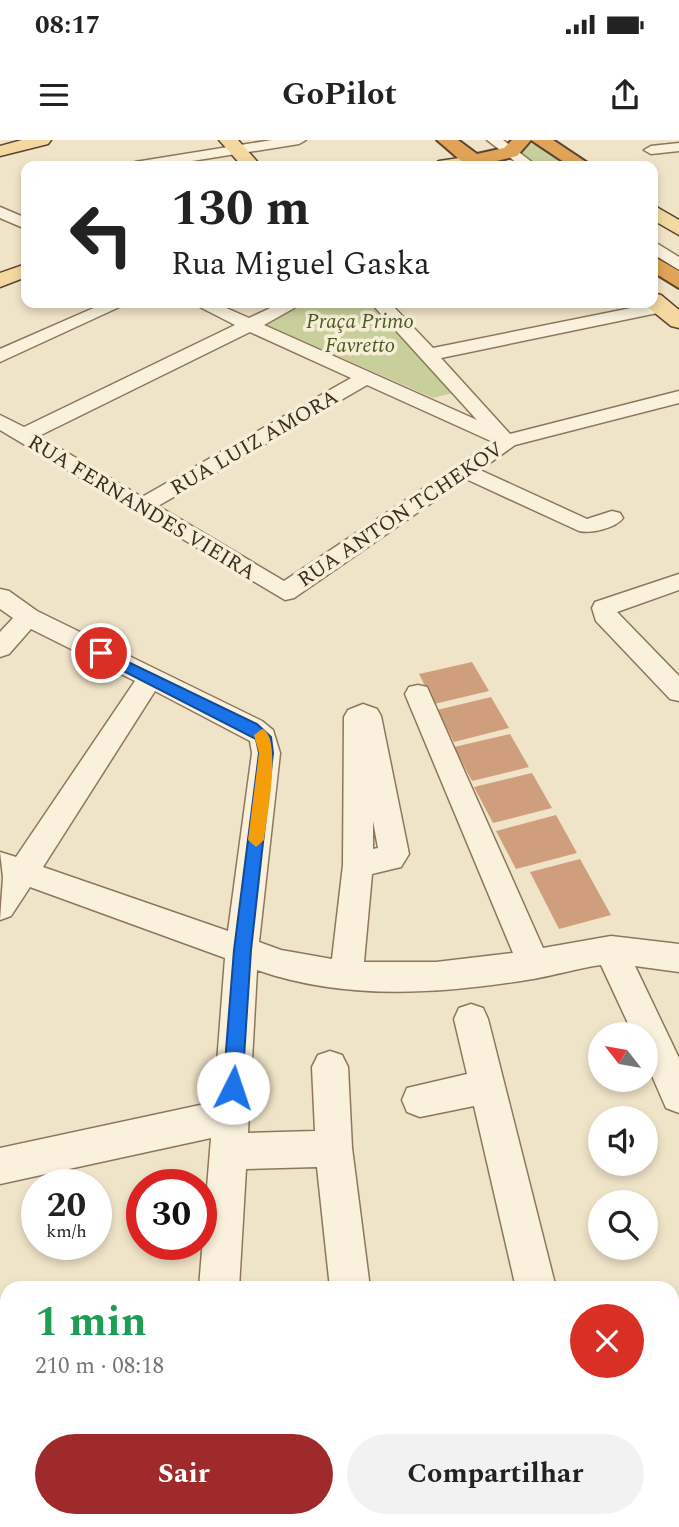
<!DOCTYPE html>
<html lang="pt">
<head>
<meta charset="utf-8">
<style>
	body { margin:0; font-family:Spectral,serif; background:#f2f2f2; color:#222; height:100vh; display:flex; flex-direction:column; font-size:26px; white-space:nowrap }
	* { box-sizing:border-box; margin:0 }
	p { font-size:23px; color:#767676 }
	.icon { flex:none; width:38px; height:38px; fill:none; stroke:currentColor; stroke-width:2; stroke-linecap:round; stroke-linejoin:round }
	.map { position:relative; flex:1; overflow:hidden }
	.details { position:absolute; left:0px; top:1141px; width:679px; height:247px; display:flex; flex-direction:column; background:#fff; border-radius:21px 21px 0 0; box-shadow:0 4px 10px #0003 }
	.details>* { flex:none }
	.hud { position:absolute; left:21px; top:21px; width:637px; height:147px; border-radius:14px; box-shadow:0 4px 10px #0003; background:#fff; color:#222; overflow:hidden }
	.needle { width:46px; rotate:301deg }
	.tools { position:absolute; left:588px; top:882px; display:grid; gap:14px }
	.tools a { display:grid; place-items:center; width:70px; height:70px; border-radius:50%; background:#fff; box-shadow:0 4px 10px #0003; font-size:35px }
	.speed { position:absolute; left:21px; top:1029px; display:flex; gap:14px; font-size:35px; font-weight:700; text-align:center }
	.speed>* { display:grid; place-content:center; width:91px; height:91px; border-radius:50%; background:#fff; box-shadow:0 4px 10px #0003; line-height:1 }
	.speed small { font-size:18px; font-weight:400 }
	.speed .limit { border:10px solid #d22; background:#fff; color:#111 }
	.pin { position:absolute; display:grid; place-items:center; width:60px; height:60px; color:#fff; margin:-30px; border:4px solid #fff; border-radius:50%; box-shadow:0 2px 7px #0007 }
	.me { position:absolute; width:77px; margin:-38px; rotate:4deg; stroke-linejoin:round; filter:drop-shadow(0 0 5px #0008) }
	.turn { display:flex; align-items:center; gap:24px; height:147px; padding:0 35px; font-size:32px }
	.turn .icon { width:91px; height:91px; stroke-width:2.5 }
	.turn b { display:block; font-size:49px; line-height:60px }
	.round { display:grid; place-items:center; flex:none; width:74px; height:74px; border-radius:37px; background:#f2f2f2 }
	.summary { display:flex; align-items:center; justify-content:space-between; height:119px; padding:0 35px }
	h1 { font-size:42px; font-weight:700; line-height:52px; color:#1e9e55 }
	.action { display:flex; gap:14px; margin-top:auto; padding:14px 35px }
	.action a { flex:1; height:80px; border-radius:42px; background:#9e2a2b; color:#fff; font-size:28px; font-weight:700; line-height:80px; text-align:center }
	.action a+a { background:#f2f2f2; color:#222 }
	.status { display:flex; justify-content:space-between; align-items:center; height:49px; padding:0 35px; background:#fff; direction:ltr }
	.status svg { height:19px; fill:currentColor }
	header { display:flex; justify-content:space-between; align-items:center; height:91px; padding:0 35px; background:#fff; font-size:32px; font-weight:700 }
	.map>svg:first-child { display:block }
	.green { fill:#c9cf9b }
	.building { fill:#cf9f7d }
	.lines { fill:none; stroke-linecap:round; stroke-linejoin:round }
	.minor-casing { stroke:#8d765c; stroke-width:3 }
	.major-casing { stroke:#5b4430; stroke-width:3 }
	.highway-casing { stroke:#5b4430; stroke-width:4 }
	.minor { fill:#faf1dc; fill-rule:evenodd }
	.major { fill:#f3d9a0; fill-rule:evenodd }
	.highway { fill:#e0a458; fill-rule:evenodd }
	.route { fill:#1a73e8; stroke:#114b97; stroke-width:2 }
	.slow { fill:#f59e0b }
	.labels { text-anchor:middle; stroke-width:7; stroke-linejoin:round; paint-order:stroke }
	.far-park-label { font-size:21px; font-style:italic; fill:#4d5a26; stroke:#f7eed8 }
	.far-street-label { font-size:21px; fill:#3d2e20; stroke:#f7eed8 }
</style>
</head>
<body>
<div class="status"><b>08:17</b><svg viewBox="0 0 49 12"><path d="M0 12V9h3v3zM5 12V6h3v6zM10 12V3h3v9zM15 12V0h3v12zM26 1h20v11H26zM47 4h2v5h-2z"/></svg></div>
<header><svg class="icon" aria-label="menu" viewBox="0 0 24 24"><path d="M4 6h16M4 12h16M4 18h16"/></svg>GoPilot<svg class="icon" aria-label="share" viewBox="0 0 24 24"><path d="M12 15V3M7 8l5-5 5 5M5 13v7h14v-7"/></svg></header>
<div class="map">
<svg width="679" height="1387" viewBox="0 0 679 1387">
	<rect width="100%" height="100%" fill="#f0e4c8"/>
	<g class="green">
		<polygon points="530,4 540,5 569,26 539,26 518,12"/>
		<polygon points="309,163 371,163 453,253 433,258 262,183"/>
	</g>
	<g class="building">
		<polygon points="472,522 489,551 434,564 419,534"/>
		<polygon points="491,557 509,588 454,602 437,570"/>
		<polygon points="510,594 529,627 472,641 454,607"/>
		<polygon points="532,633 552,668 493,683 474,647"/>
		<polygon points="556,675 577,713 516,729 496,691"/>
		<polygon points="580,719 611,775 559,789 530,732"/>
	</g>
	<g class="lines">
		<g class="minor-casing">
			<g id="minor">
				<polygon points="272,0 306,0 299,4 161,26 128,26 135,22"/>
				<polygon points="487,0 503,0 537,26 521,26"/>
				<polygon points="679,3 679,11 651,14 644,10 651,6"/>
				<polygon points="0,67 26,78 26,89 0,78"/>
				<polygon points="653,101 679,117 679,130 653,114"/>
				<path d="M 661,162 L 667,163 L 670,167 L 667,171 L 441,218 L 510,294 L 679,251 L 679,263 L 515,305 L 480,330 L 587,379 L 612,371 L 620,373 L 623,378 C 616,388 591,394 579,391 L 466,339 L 294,458 L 285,460 L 0,290 L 0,275 L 24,287 L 235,185 L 192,163 L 215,163 L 249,178 L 281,163 L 303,163 L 264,185 L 477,280 L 371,163 L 390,163 L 433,208 ZM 250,192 L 351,238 L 142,357 L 39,296 ZM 367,245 L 493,302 L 284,441 L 158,366 Z"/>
				<polygon points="105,163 128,163 0,222 0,209"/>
				<polygon points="679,434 679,450 617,472 679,536 679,561 670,559 596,481 592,468 595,462"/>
				<path d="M 0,449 L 9,451 L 37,471 L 262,581 L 273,590 L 280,613 L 259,802 L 281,810 L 332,819 L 343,725 L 344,577 L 348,570 L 363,564 L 377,569 L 381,576 L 409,714 L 401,727 L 372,734 L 364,822 L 436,822 L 513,813 L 405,554 L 409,547 L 418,545 L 427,547 L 543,808 L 611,796 L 679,804 L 679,832 L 635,826 L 679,918 L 679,973 L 666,968 L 646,922 L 646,894 L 633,894 L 601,825 C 578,828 556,835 533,839 C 442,854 345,861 257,830 L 248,993 L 315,991 L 312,927 L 318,915 L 330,911 L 342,915 L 348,927 L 352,1008 L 370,1148 L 330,1148 L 317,1027 L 246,1029 L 239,1148 L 199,1148 L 211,998 L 0,1044 L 0,1008 L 214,962 L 225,818 L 30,747 L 11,776 L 0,780 L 3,737 L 0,712 L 16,717 L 135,541 L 31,489 L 9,514 L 0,517 L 0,492 L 13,478 L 0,469 ZM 155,551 L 250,601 L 252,613 L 228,791 L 43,727 ZM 373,681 L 378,708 L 373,709 Z"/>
				<polygon points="471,864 483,868 488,879 556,1148 516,1148 474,966 420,977 407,972 402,960 407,948 467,934 454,879 459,868"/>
				<polygon points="7,1232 7,1274 0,1276 0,1234"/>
				<polygon points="679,1357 679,1387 635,1387 638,1381 672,1381 672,1360"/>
				<rect x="179" y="1381" width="46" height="6"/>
				<polygon points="570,1381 616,1381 618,1387 572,1387"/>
			</g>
		</g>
		<g class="major-casing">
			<g id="major">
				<polygon points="22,0 51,0 48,4 0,16 0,6"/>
				<polygon points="219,0 238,0 261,26 242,26"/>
				<polygon points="473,16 479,17 482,21 479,25 430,26 439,21"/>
				<polygon points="653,65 679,80 679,95 653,80"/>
				<polygon points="26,124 26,137 0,147 0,133"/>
				<polygon points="653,153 661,155 679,170 679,188 671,186 645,165 653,163"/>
			</g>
		</g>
		<g class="highway-casing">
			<g id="highway">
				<polygon points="437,0 458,0 477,14 504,8 512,0 553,0 592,26 570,26 531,0 517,16 488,23 490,26 466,25"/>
				<polygon points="653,116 679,131 679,148 653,132"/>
			</g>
		</g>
		<use href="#minor" class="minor"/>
		<use href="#major" class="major"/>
		<use href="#highway" class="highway"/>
	</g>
	<polygon class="route" points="101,509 257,584 271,597 273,613 251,810 242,948 239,954 233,957 226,954 223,948 234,810 259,613 256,599 96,517 94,513"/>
	<path class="slow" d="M 262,589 C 283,596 266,681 264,700 L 256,707 L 248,700 L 259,613 L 254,595 Z"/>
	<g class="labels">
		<g class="far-park-label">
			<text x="360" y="188">Praça Primo<tspan x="360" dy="24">Favretto</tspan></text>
		</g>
		<g class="far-street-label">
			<text transform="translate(254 302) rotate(-30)" y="7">RUA LUIZ AMORA</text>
			<text transform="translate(142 367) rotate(31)" y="7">RUA FERNANDES VIEIRA</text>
			<text transform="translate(400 374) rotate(-34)" y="7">RUA ANTON TCHEKOV</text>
		</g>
	</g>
</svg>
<div class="tools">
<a><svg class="needle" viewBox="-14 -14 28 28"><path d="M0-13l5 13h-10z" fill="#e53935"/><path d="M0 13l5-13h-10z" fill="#767676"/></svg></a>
<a><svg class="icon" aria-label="sound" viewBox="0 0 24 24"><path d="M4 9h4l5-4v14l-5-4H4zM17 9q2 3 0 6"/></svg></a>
<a><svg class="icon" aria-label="search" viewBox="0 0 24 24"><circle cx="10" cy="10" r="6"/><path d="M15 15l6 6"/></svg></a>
</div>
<div class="speed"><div>20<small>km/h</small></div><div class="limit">30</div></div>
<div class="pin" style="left:101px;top:513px;background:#d93025"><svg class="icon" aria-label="arrive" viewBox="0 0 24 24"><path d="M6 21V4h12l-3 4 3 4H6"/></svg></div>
<svg class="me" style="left:233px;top:948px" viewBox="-20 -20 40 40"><circle r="19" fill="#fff"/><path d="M0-13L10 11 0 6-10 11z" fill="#1a73e8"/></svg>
<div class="hud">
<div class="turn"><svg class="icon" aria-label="left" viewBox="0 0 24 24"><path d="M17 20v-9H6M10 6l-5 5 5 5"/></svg><div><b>130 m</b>Rua Miguel Gaska</div></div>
</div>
<section class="details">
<div class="summary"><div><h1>1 min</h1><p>210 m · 08:18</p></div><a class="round" style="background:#d93025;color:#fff"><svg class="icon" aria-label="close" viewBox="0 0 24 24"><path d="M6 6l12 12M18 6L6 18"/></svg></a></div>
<div class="action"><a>Sair</a><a>Compartilhar</a></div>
</section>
</div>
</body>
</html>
